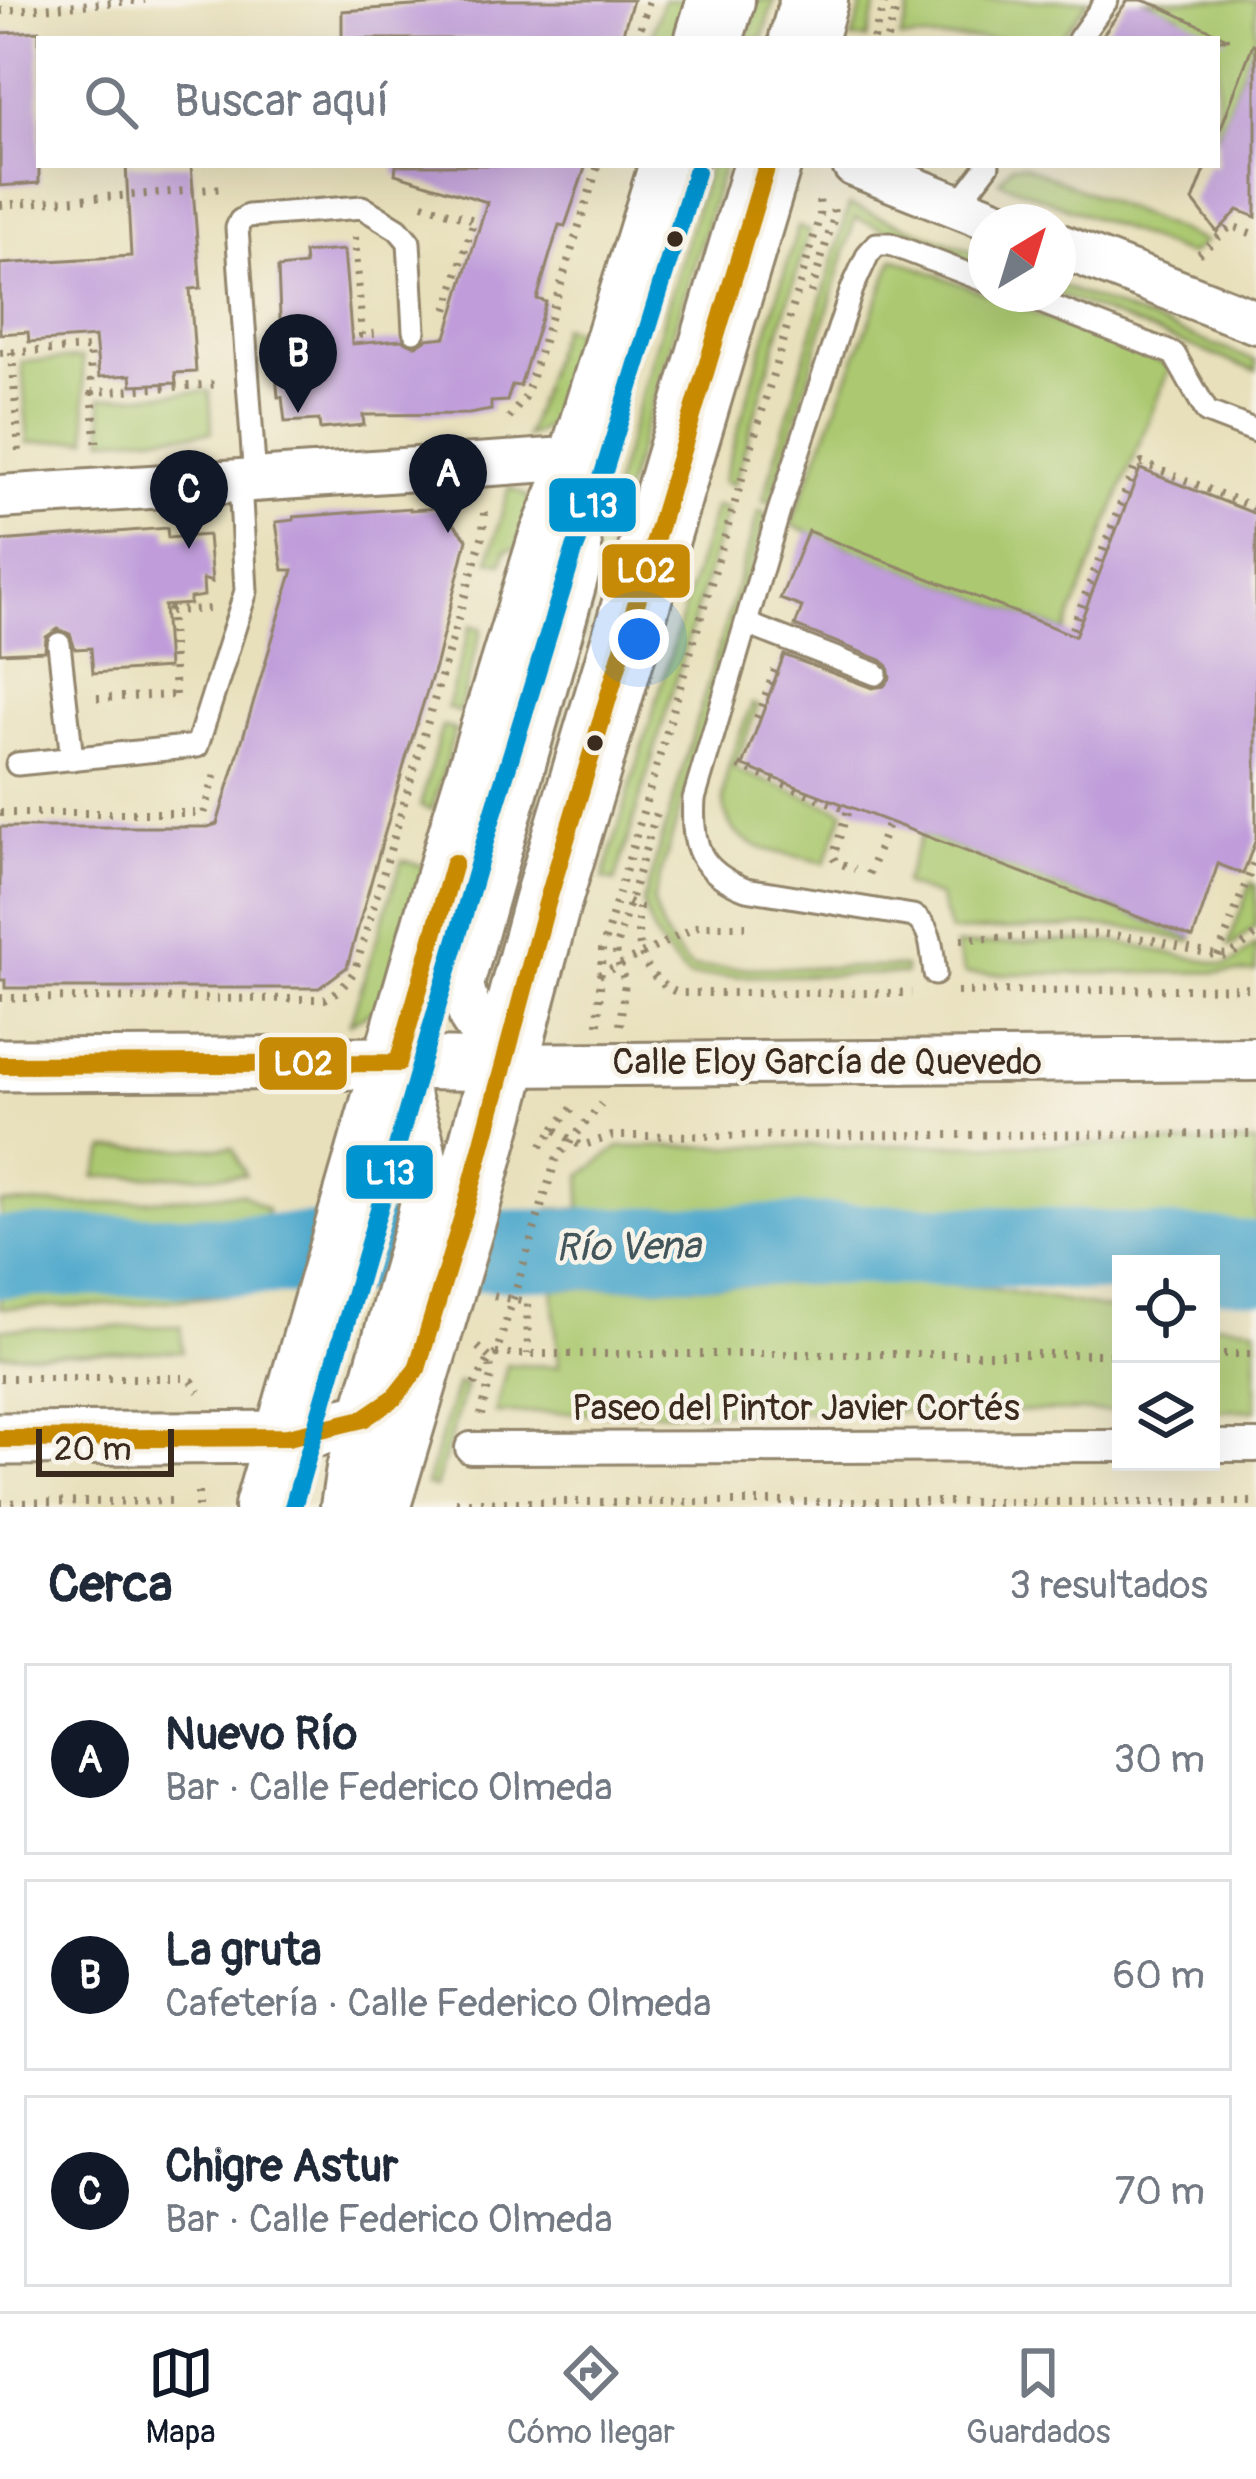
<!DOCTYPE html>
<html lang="es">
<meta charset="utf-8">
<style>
body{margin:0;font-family:Pangolin,sans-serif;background:#f2f2f3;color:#1f2937}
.controls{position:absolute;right:36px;bottom:36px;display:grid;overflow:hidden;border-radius:0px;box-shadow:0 12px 48px #0002}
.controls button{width:108px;height:108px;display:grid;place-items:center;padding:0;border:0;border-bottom:3px solid #e0e1e3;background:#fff;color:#1f2937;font:60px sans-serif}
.compass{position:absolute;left:968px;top:204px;width:108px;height:108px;border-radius:50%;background:#fff;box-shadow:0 12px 48px #0002;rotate:38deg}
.scale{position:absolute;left:36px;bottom:30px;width:138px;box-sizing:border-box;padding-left:12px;border:6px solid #3b2a1e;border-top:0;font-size:33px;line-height:42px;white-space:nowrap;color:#3b2a1e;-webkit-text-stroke:9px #f7f3e8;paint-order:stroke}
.you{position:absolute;left:639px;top:639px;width:42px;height:42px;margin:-30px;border:9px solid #fff;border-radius:50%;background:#1a73e8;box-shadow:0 0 0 18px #1a73e833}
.badge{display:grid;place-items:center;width:78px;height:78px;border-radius:50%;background:#111827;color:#fff;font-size:39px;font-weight:700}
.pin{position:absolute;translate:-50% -99px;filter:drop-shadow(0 3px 6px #0008)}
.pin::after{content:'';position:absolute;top:63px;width:42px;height:36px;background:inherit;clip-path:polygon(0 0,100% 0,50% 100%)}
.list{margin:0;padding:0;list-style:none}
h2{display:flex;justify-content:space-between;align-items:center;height:156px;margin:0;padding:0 48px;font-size:51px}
h2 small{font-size:39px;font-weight:400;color:#747a83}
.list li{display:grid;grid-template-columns:78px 1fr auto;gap:36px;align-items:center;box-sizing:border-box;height:192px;margin:0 24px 24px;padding:0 24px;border:3px solid #e0e1e3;border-radius:0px}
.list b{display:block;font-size:45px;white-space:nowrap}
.list p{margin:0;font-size:39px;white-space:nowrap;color:#747a83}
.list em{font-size:39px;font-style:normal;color:#747a83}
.icon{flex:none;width:66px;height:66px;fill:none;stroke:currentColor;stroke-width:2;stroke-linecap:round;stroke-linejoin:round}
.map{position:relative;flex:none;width:1256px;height:1507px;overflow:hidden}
.search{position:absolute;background:#fff;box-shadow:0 12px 48px #0002;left:36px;right:36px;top:36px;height:132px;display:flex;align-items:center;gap:30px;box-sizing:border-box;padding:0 42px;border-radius:0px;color:#747a83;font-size:45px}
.sheet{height:804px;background:#fff}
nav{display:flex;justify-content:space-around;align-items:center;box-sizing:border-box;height:168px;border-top:3px solid #e0e1e3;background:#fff;font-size:33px;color:#747a83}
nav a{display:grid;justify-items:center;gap:6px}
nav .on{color:#111827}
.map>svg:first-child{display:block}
</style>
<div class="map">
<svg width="1256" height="1507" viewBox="0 0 1256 1507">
<rect width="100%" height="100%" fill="#f7f3e8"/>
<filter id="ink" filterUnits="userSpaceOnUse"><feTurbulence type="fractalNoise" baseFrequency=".00833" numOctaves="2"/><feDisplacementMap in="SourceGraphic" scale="24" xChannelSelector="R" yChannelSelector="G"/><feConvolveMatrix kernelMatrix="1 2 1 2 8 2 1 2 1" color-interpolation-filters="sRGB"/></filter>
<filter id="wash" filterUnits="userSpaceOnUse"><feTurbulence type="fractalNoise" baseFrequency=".004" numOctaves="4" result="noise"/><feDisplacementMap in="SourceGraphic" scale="48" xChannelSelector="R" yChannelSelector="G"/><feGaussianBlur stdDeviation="2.7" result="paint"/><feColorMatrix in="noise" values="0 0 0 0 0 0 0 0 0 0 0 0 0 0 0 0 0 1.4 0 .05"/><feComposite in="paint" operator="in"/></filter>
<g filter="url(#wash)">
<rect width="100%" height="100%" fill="#e8e0bb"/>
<!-- green -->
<g fill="#acc971" stroke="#747a48" stroke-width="3">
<polygon points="663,0 693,0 683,35 668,39 651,37"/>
<polygon points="758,0 774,0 762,39 746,39"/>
<polygon points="864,0 878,0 867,39 852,39"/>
<polygon points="913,0 1089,0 1060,39 900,39"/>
<polygon points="1142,0 1256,0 1256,36 1217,138 1217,39 1179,39 1181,16"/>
<polygon points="709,165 724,165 614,529 525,840 512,834"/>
<polygon points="1012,165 1023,165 1205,242 1189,255 999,181"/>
<polygon points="849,205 986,257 986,268 855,218 771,503 763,500"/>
<polygon points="798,227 809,231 734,485 723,481"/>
<polygon points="894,258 1170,366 1065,632 791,525"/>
<polygon points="1058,285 1256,361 1256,371 1055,294 1058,294"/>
<path d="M561 327 575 331 569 355 579 364C568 398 562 424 526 437Z"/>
<polygon points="82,358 88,439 28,443 22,362"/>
<polygon points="210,391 212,432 104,439 101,398"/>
<polygon points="509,487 523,494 532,502 517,548 506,550 502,563 489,560"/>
<polygon points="715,506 727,509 615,882 603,879"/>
<path d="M759 511 767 514 653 901C660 930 670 948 692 968L905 967V974L689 977C664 954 651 935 643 903Z"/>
<polygon points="471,625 482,629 459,712 447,708"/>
<path d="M752 704 758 706 734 769 844 811 825 863C803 856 780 855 759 847 694 824 736 746 752 704Z"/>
<polygon points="442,726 455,730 432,810 420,806"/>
<polygon points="922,834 1193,938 1190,942 1145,930 1096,926 950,932 939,897 903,884"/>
<polygon points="402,860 425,867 382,1000 377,1008 350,1023"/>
<polygon points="1251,883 1256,885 1256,926 1232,946 1228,945"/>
<polygon points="1055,941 1118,942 1225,965 1235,961 1256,944 1256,972 965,974 955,946"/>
<polygon points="1256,1143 1256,1226 544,1230 550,1209 580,1209 582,1175 619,1147"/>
<polygon points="233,1148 245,1175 95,1177 106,1149"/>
<polygon points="242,1193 267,1210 243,1293 142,1304 0,1308 0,1203 91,1205"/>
<polygon points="894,1282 982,1287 1121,1311 1121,1411 495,1413 507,1365 559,1366 553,1289"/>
<polygon points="1211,1323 1256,1327 1256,1410 1211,1411"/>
<polygon points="181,1326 182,1351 0,1354 0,1329"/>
<polygon points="457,1383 466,1385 435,1488 426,1485"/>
</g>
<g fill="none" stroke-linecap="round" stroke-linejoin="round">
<!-- river -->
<polyline stroke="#4ea8cc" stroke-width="81" points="0,1257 254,1255 827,1244 1030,1247 1256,1262"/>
</g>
<g id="blocks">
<!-- building -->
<g fill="#c09dda">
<polygon points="499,0 633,0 621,39 342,39 342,11"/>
<polygon points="1128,0 1142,0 1159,6 1229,39 1100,39"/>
<polygon points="39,31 39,183 0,186 0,33"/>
<polygon points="1253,44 1256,45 1256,217 1238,210 1217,232 1193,201 1207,165 1217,165 1217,138"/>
<polygon points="126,165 191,165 201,288 190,289 196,372 175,373 176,383 132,385 131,375 99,377 95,337 29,342 28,332 0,334 0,264 131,256"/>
<polygon points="396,165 586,165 565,226 559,225 548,261 537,299 546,302 520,386 512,385 507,401 491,402 491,410 469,414 363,415 364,425 320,429 319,420 285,422 282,397 278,397 273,341 281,340 278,268 305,265 304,253 344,250 352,344 402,340 416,346 427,339 446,337 487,202 395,174"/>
<polygon points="1140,469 1256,514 1256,839 1243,874 1218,864 1193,938 743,766 784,655 872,688 884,686 890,678 888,666 881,660 795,626 802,607 780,599 808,531 1075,636"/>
<polygon points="410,508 410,510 440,508 467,539 436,663 406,758 347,967 319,988 5,988 5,980 0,980 0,827 208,827 217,824 293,570 283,570 276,522 294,520 294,517"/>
<polygon points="167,528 168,538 208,535 212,582 203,579 204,596 190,598 190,604 164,606 168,668 93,673 91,648 75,649 70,634 58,629 46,637 45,651 0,653 0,541"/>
</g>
</g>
</g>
<g filter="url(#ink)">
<use href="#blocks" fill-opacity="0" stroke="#92856c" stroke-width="3"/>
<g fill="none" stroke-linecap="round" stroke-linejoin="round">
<defs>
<g id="service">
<polyline points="1079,39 1107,0"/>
<polyline points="957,206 988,165"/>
<polyline points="1020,294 1174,354 1207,412 1256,431"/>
<polyline points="255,480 237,228 240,221 248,216 362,207 398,229 409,242 414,331"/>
<polyline points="747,624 876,674"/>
<polyline points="59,644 72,759"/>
<polyline points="17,764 197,746 246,591 240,481"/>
<path d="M935 974C932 953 933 927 913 916L746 889C699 871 691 846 694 799L779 511 852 289 868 254 877 244H890L986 281"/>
</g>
<g id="pedestrian">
<polyline points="1211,1446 1256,1446"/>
<polyline points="471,1448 1121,1446"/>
</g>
<g id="minor">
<polyline points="854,165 998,222"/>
<polyline points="1058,245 1256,322"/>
<polyline points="0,497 581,458"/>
<polyline points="576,506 581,560 462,985 471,1018 503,1065 1256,1059"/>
<polyline points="342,1507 348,1468 418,1220 428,1172 421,1138 398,1064"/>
</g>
<g id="tertiary">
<polyline points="0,1065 398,1063 503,1065"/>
<polyline points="0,1439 288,1437 363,1419 394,1398 417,1369"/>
</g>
<g id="primary">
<polyline points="709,39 721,0"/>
<polyline points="803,39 814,0"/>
<polyline points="268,1507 467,817 551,543 574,487 673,165"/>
<polyline points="376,1507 466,1206 547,903 767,165"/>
</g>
</defs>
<!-- service casing -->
<use href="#service" stroke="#92856c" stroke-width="27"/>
<!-- pedestrian casing -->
<use href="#pedestrian" stroke="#92856c" stroke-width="36"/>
<!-- minor casing -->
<use href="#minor" stroke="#92856c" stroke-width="48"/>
<!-- tertiary casing -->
<use href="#tertiary" stroke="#92856c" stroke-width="57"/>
<!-- primary casing -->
<use href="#primary" stroke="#92856c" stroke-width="72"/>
<!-- path -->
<g stroke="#92856c" stroke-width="8" stroke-dasharray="3 9" stroke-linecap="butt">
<polyline points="0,11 145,0"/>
<polyline points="637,39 649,0"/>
<polyline points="873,39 885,0"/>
<polyline points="887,39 899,0"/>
<polyline points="423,204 474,220 447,310"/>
<polyline points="0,205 225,188"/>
<polyline points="355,237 362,335 381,333"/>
<polyline points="1199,254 1231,226 1256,235"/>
<polyline points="811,293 834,217 833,204"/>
<polyline points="12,352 19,453"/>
<polyline points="0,353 89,348 92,392 220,384"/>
<polyline points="92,392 97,450"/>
<polyline points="509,418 526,396 598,165"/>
<polyline points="1072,629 1135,467 1142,463 1256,508"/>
<polyline points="175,695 170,611 209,609"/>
<polyline points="97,698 178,695"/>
<polyline points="757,718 775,670 779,667"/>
<polyline points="739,766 848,810 833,857 836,862 855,869"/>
<polyline points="0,813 204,813 216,771"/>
<polyline points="869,874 889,822"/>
<path d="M628 902 639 907C635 943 641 978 679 993H912"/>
<polyline points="961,939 1104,934 1153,940 1218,956 1231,955 1256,935"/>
<polyline points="1218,956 1256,857"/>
<polyline points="599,975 698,926 746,926"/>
<polyline points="957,992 1256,988"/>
<path d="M0 998 325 999C339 992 347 983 355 970L483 534 484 513 481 507"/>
<polyline points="598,1024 602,950 815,233 820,215 819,195"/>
<polyline points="620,1025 625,982 616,956 616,947 658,808"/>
<polyline points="554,1129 573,1107"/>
<polyline points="541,1146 554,1129 581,1146 612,1136 1256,1134"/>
<polyline points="494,1296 527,1302 528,1354"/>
<polyline points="478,1347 490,1358 491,1376 481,1415"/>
<polyline points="496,1354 1121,1354"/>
<polyline points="1211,1354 1256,1354"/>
<polyline points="0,1378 183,1378 192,1381 199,1392"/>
<polyline points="474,1385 490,1358 496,1354 556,1159 601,1104"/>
<polyline points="456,1502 1256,1502"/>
<polyline points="0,1503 174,1501"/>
<polyline points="198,1507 198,1485"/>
</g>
<!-- service -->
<use href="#service" stroke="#fff" stroke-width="21"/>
<!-- pedestrian -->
<use href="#pedestrian" stroke="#fff" stroke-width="30"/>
<!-- minor -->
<use href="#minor" stroke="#fff" stroke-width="42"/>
<!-- tertiary -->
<use href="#tertiary" stroke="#fff" stroke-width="51"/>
<!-- primary -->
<use href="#primary" stroke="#fff" stroke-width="66"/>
<defs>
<g id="bus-1">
<polyline points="0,1065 398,1063 454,863"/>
<polyline points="0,1439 288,1437 363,1419 394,1398 417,1369 466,1206 547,903 767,165"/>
</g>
<polyline id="bus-2" points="293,1507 490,824 574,551 597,494 696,172"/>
</defs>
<!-- bus-1 casing -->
<use href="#bus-1" stroke="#f7f3e8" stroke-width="27"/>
<!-- bus-2 casing -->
<use href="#bus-2" stroke="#f7f3e8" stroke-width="27"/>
<!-- bus-1 -->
<use href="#bus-1" stroke="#c78a06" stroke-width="18"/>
<!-- bus-2 -->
<use href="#bus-2" stroke="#0094d1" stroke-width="18"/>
</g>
</g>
<!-- markers -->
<g fill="#3b2a1e" stroke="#f7f3e8" stroke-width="4.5">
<circle cx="675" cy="239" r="10"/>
<circle cx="595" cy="743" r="10"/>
</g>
<g text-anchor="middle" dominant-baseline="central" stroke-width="9" stroke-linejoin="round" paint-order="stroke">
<!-- street labels -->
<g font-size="36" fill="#3b2a1e" stroke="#f7f3e8">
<text x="827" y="1062">Calle Eloy García de Quevedo</text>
<text x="796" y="1408">Paseo del Pintor Javier Cortés</text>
</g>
<!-- water labels -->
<g font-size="39" font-style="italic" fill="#42565b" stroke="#f7f3e8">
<text transform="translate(628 1247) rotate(-1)">Río Vena</text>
</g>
</g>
<g stroke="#f7f3e8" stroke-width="4.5">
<rect x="547" y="476" width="91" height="58" rx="12" fill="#0094d1"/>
<rect x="600" y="542" width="92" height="58" rx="12" fill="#c78a06"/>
<rect x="257" y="1035" width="92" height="57" rx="12" fill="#c78a06"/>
<rect x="344" y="1143" width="91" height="58" rx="12" fill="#0094d1"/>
</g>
<g font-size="33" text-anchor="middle" font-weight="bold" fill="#fff">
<text x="593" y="517">L13</text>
<text x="646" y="582">L02</text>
<text x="303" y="1075">L02</text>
<text x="390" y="1184">L13</text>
</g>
</svg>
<div class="controls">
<button><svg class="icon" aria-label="locate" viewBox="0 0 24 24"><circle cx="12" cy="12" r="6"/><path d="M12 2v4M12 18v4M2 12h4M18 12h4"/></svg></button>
<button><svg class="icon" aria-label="layers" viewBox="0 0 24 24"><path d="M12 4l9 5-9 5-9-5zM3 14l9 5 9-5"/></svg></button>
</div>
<svg class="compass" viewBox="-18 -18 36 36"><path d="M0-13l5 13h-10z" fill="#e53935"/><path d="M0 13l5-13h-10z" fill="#747a83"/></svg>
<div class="scale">20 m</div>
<div class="you"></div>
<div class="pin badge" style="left:448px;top:533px">A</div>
<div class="pin badge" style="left:298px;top:413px">B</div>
<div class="pin badge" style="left:189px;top:549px">C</div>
<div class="search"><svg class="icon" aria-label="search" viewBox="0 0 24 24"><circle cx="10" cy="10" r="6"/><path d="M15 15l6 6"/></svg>Buscar aquí</div>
</div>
<section class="sheet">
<h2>Cerca<small>3 resultados</small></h2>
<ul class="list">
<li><span class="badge">A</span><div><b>Nuevo Río</b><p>Bar · Calle Federico Olmeda</p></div><em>30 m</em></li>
<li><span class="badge">B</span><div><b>La gruta</b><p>Cafetería · Calle Federico Olmeda</p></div><em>60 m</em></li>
<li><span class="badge">C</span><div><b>Chigre Astur</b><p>Bar · Calle Federico Olmeda</p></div><em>70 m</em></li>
</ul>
</section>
<nav>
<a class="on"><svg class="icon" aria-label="map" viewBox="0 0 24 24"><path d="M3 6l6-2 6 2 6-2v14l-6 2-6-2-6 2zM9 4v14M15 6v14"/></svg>Mapa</a>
<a><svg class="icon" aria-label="directions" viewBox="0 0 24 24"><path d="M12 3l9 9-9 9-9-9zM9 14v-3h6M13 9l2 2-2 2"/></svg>Cómo llegar</a>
<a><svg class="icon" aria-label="saved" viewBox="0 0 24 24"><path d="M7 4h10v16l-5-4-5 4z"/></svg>Guardados</a>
</nav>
